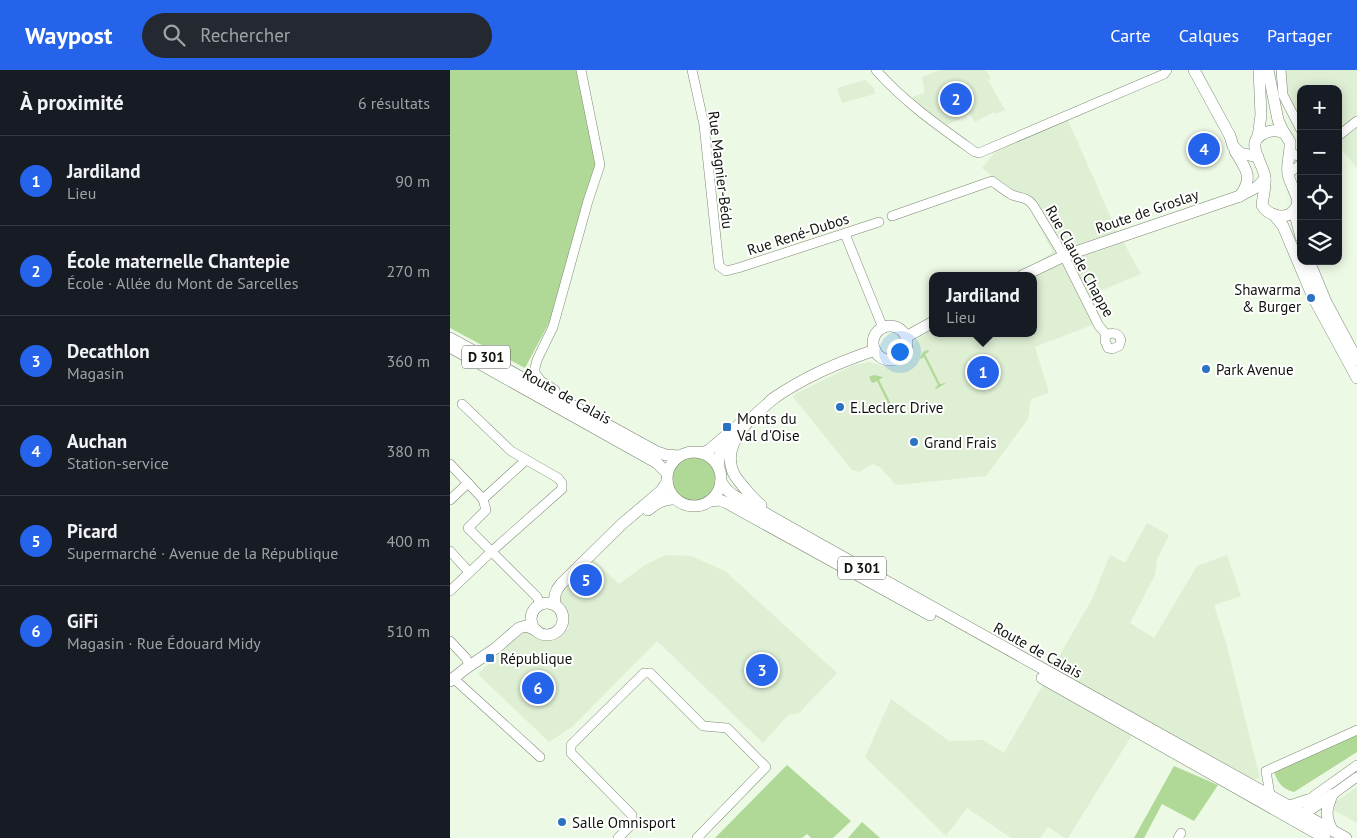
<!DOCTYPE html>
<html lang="fr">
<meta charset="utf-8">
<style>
body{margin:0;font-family:"PT Sans",sans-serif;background:#242831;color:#f1f3f6}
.controls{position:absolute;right:15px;top:15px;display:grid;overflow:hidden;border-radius:10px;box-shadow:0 2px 12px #0003}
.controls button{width:45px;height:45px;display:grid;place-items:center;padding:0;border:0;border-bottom:1px solid #363941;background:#171b24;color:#f1f3f6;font:25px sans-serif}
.you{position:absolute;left:449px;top:281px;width:18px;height:18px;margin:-12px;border:4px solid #fff;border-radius:50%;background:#1a73e8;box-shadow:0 0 0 8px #1a73e833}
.badge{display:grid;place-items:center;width:32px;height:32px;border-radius:50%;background:#2563eb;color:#fff;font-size:16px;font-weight:700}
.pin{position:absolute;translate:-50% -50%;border:2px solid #fff;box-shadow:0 1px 5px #0006}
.popup{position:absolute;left:479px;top:202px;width:108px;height:65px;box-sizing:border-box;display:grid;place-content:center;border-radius:10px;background:#171b24;filter:drop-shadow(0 1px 4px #0005);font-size:16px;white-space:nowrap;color:#9ea1a6}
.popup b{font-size:19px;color:#f1f3f6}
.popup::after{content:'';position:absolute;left:50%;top:100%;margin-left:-10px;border:10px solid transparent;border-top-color:#171b24}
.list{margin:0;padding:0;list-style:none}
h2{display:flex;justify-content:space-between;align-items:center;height:65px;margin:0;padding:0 20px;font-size:21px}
h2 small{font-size:16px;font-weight:400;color:#9ea1a6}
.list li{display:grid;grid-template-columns:32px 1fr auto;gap:15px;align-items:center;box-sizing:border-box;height:90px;padding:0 20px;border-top:1px solid #363941}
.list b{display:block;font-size:19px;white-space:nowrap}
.list p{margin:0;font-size:16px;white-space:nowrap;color:#9ea1a6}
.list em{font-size:16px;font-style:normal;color:#9ea1a6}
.icon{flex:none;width:28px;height:28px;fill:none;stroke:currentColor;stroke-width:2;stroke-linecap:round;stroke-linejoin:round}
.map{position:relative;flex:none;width:907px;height:768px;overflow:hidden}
header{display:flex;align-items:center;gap:30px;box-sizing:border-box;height:70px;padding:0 25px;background:#2563eb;color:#fff}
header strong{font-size:24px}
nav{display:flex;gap:28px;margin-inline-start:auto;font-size:18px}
.search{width:350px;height:45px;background:#242831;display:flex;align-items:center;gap:12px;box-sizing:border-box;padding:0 18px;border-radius:28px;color:#9ea1a6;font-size:19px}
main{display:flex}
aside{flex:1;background:#171b24}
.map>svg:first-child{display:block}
</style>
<header>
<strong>Waypost</strong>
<div class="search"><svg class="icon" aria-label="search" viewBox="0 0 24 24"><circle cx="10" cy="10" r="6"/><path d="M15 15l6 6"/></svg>Rechercher</div>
<nav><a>Carte</a><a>Calques</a><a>Partager</a></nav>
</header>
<main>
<aside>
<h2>À proximité<small>6 résultats</small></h2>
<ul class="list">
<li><span class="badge">1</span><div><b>Jardiland</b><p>Lieu</p></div><em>90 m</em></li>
<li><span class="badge">2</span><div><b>École maternelle Chantepie</b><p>École · Allée du Mont de Sarcelles</p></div><em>270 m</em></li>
<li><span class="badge">3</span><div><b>Decathlon</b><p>Magasin</p></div><em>360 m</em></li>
<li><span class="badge">4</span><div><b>Auchan</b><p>Station-service</p></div><em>380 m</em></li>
<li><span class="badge">5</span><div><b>Picard</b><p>Supermarché · Avenue de la République</p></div><em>400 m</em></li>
<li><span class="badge">6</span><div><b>GiFi</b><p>Magasin · Rue Édouard Midy</p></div><em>510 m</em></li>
</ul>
</aside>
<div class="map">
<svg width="907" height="768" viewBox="0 0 907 768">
<rect width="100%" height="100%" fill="#ecf9e4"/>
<!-- built -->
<g fill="#deefd4">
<polygon points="490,0 536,0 541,8 538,10 555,40 546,44 544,42 525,52 520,44 497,55 463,30 462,27 475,23 472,7"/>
<polygon points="826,0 907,0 907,98 888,75 888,19 851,19 851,65 829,24"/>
<polygon points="415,10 424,18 425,24 392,33 387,18"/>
<polygon points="617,48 666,159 691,204 643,224 642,255 585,277 599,323 581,329 578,349 536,406 446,415 430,397 423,394 409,402 402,400 343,327 347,323 402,296 419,292 437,297 456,288 466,270 483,258 483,263 583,263 583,206 566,206 603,182 577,134 532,98 552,73"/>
<polygon points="697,453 719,465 707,489 705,505 680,553 704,568 747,496 777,485 791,526 764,535 777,576 810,708 803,710 692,649 618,768 615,768 598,757 590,768 561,768 517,738 496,766 415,687 441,629 499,671 533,670 554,683 642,529 660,485 675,493"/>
<polygon points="216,485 241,486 275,501 387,603 349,643 338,645 313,673 207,571 122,657 99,672 28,604 73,560 96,571 107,569 119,558 107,523 143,489 169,514 195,495"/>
<polygon points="907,717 907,753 878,737"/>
</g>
<!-- green -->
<g fill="#b0d896">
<polygon points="0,0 126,0 146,94 125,163 100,251 75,298 0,258"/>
<polygon points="478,280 479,282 475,284 490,314 496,313 486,319 485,318 488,315 474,287 471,289 470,288 473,282"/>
<polygon points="424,305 433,307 429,310 443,338 447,336 447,338 438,343 437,342 441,339 427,311 422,313 419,307"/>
<circle cx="244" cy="409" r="22"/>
<path d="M907 663V682L844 722C831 718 829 714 824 702Z"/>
<polygon points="337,695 401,751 383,768 361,768 357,764 352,768 265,768"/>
<polygon points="724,696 768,715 744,751 712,734 694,768 684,768"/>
<polygon points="412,752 430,768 398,768"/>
</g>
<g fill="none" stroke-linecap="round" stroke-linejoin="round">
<defs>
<g id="minor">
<polyline points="242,0 254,55 269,196 276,201 288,198 429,152"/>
<path d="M426 0C454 32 490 57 525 82L529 83 714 4 717 0"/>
<polyline points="831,0 833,25 851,60"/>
<polyline points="888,66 907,51"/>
<polyline points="840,81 845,85 851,87"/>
<polyline points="838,104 851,94"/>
<path d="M442 146 542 111C549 116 555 121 562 125 571 128 577 127 583 135L614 186 649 256 656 264C663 263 668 262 671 270L669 276 662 279 658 278 655 271 656 264"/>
<polyline points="395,164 433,258"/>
<polyline points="105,320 91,311 85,303 85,298 87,290 103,257 138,131 150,95 131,0"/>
<polyline points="0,394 33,429"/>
<polyline points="33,429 36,440 18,458 87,527 90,534"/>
<polyline points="33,429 76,390"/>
<polyline points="0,430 18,413"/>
<polyline points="0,481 19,502"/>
<polyline points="0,521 42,481 112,419 112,413 108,408 61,381 12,334"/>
<polyline points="0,571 16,588 19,595"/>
<polyline points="3,608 90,687"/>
<polyline points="820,725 816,701 907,660"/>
<polyline points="882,725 907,707"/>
<polyline points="858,730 907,695"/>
<polyline points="168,768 182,754 182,745 121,683 121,675 194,603 200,603 253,656 277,658 316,697 247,768"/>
<polyline points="728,768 731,763"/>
</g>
<g id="major">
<polyline points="744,0 780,66 783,76 790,83 808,87"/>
<path d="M818 0 828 50 832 59 840 72C841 83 836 93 838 104 840 114 846 122 848 131 847 133 847 137 845 139 837 151 818 146 812 135 813 126 816 117 815 107 813 93 793 71 815 63 821 60 828 60 834 63"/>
<polyline points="808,67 811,45 809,0"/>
<path d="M785 81C796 99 804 107 790 126"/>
<polyline points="845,139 846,148 851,167"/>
<polyline points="824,145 833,156 863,227 907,308"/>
<polyline points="859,191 876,232 907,290"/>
<polyline points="572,206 614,186 790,126 807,117 815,109"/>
<circle cx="440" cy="273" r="17"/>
<polyline points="456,267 483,252"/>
<polyline points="0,268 207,382 216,385 229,386"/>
<polyline points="0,277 207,393 217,403"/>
<path d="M321 330C354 307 387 293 425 280"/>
<circle cx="244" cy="409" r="27"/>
<polyline points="252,383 259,380 292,352"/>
<polyline points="268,396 270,384 283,365"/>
<polyline points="271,412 277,420 283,425 366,472 896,768"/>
<polyline points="260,431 269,430 277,433 480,545"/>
<path d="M311 435C303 429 298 422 292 415 289 411 285 407 283 402 270 371 307 342 327 326"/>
<path d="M198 440C207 433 214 428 226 429"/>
<circle cx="97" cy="549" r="16"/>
<path d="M105 535C104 526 105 521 111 514L172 454 211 421 217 412"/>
<polyline points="592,608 875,768"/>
<polyline points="0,611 15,599 46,578 69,558 76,556 86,560"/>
<polyline points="840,736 858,730"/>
<polyline points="853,744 882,725"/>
<path d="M882 760C875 745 876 740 882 725"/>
</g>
</defs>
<!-- minor casing -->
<use href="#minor" stroke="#7c8775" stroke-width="10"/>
<!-- major casing -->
<use href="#major" stroke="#7c8775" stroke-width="12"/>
<!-- minor -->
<use href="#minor" stroke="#fff" stroke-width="9"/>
<!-- major -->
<use href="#major" stroke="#fff" stroke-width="11"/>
</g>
<!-- markers -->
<g fill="#2c72c3" stroke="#fff" stroke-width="2">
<circle cx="861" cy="228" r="5"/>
<circle cx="756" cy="299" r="5"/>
<circle cx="390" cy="337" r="5"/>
<rect x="272" y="352" width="10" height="10" rx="2.5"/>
<circle cx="464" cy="372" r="5"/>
<rect x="35" y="583" width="10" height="10" rx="2.5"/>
<circle cx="112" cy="752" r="5"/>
</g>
<g text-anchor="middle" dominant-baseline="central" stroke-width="4" stroke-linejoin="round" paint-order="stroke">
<!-- shield labels -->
<g fill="#fff" stroke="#575a55" stroke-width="1">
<rect x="12" y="275.5" width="48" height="23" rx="4"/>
<rect x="388" y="486.5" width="48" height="23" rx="4"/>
</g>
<g font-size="14" font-weight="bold" fill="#0f130c">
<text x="36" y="287">D 301</text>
<text x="412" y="498">D 301</text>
</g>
<!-- street labels -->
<g font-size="15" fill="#0f130c" stroke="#fff">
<text transform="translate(271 100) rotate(83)">Rue Magnier-Bédu</text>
<text transform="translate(697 141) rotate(-19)">Route de Groslay</text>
<text transform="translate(348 164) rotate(-18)">Rue René-Dubos</text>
<text transform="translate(630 191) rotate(61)">Rue Claude Chappe</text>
<text transform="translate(117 326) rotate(29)">Route de Calais</text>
<text transform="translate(588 580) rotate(29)">Route de Calais</text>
</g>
<!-- poi labels -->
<g font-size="15" fill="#0f130c" stroke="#fff" text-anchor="start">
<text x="851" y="219" text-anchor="end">Shawarma<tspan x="851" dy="17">&amp; Burger</tspan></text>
<text x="766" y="299">Park Avenue</text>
<text x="400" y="337">E.Leclerc Drive</text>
<text x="287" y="348">Monts du<tspan x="287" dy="17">Val d'Oise</tspan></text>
<text x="474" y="372">Grand Frais</text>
<text x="50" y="588">République</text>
<text x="122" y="752">Salle Omnisport</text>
</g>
</g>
</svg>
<div class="controls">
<button>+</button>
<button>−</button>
<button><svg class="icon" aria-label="locate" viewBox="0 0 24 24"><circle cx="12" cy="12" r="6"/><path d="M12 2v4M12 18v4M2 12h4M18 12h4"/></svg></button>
<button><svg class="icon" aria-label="layers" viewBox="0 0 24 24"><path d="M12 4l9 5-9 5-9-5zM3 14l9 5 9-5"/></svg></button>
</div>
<div class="you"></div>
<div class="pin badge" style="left:533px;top:302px">1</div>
<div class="popup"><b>Jardiland</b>Lieu</div>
<div class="pin badge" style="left:506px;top:29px">2</div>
<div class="pin badge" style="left:312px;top:600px">3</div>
<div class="pin badge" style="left:754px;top:79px">4</div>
<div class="pin badge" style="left:136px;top:510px">5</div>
<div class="pin badge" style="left:88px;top:618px">6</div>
</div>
</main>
